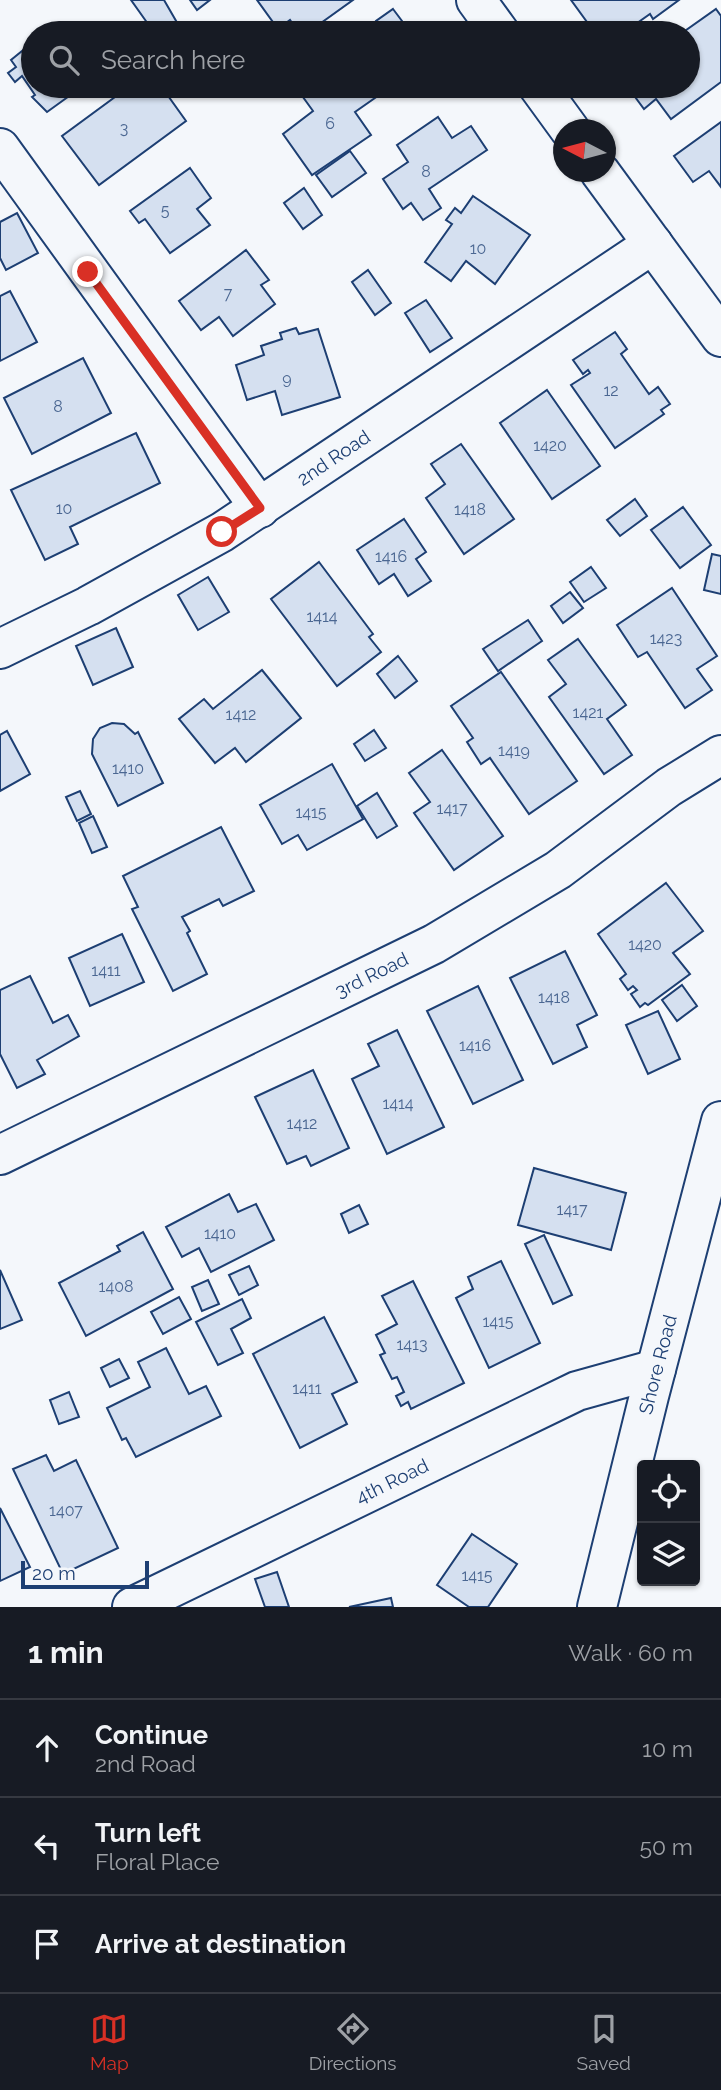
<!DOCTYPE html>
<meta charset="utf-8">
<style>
body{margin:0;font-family:Raleway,sans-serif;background:#242831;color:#f1f3f6}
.controls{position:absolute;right:21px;bottom:21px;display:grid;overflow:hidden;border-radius:7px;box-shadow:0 2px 5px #0004}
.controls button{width:63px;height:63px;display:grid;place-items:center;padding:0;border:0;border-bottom:2px solid #363941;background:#171b24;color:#f1f3f6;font:35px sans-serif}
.compass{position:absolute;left:553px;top:119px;width:63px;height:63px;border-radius:50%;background:#171b24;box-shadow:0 2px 5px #0004;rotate:276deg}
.scale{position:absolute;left:21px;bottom:18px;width:128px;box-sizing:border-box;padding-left:7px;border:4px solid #1d3f73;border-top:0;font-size:19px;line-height:24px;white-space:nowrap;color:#1d3f73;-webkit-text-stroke:5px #f4f7fb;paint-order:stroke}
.stop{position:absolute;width:21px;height:21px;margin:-16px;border:5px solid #d93025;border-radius:50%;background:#fff}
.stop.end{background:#d93025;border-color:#fff;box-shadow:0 2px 7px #0008}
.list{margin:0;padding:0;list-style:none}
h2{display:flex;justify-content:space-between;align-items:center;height:91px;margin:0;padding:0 28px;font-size:30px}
h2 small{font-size:23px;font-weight:400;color:#9ea1a6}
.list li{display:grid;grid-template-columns:46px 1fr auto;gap:21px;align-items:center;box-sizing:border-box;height:98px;padding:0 28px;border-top:2px solid #363941}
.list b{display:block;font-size:26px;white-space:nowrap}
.list p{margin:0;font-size:23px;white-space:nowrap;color:#9ea1a6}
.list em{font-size:23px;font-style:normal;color:#9ea1a6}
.icon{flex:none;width:38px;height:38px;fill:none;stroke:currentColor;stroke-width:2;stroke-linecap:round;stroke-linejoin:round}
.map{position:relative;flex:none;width:721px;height:1607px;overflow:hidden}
.search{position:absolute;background:#171b24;box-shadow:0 2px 5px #0004;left:21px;right:21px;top:21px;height:77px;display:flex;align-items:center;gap:18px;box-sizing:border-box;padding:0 24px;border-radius:38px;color:#9ea1a6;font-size:26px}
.sheet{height:385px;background:#171b24}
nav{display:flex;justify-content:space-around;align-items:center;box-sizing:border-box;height:98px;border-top:2px solid #363941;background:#171b24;font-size:19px;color:#9ea1a6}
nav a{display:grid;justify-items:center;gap:4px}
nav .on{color:#d93025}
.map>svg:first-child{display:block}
</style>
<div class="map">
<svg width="721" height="1607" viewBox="0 0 721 1607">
<rect width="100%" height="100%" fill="#f4f7fb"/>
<!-- building -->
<g fill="#d5e0f0" stroke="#1d3f73" stroke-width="2">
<polygon points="131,0 164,0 179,26 169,33 159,33 156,29 153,31"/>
<polygon points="190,0 210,0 197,10"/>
<polygon points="257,0 353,0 307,33 299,33 290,20 278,29"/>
<polygon points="571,0 679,0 653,19 650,14 623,33 595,33"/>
<polygon points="393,9 411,33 364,33 377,24 376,21"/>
<polygon points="716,9 721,16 721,82 671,119 656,99 644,109 627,86 688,86 688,33 682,33"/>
<polygon points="64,23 68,29 73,25 79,33 44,33 53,26 54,29"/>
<polygon points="33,42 33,86 83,86 47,112 32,97 35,95 22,76 15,82 8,73 16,67 11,60"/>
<polygon points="130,86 161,86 186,121 99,185 62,136"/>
<polygon points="295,86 392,86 355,112 371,135 312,175 283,134 313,111"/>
<polygon points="438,117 452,138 471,126 487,150 429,189 441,208 423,220 411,203 403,209 383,179 408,162 397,145"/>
<polygon points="721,122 721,187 709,171 693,182 674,156"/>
<polygon points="350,151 366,173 332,197 316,175"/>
<polygon points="190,168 211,198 197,209 210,225 170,253 145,219 139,223 130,211"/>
<polygon points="304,188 322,215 303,229 284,203"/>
<polygon points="473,196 530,235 495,284 466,261 451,281 425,262 452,224 446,220 455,208 461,213"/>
<polygon points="17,213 38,253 6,270 0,258 0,222"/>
<polygon points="246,250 269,280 261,285 275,304 233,336 219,317 201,330 179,301"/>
<polygon points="368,270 391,303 375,315 352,282"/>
<polygon points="10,291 37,342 0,361 0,296"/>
<polygon points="426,300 452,338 430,352 405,313"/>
<polygon points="296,328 299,334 318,329 340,397 282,415 275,391 247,400 236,365 264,355 261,346 282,339 280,333"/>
<polygon points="615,332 627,349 621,354 649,394 658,387 670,404 661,410 664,414 615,448 571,385 590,373 588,370 583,374 573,360"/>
<polygon points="83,358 111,413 32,454 4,398"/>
<polygon points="547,390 600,466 552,499 500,423"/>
<polygon points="136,433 160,483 70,527 78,544 45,560 11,490"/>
<polygon points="461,444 514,519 464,554 426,498 445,484 431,464"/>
<polygon points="635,499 647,516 620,536 607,520"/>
<polygon points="683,507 711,545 680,568 651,530"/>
<polygon points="404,519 426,552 416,559 431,581 408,596 394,574 379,584 357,550"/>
<polygon points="712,554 721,556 721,594 704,590"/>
<polygon points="319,562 373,634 369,637 381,652 337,686 271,599"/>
<polygon points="591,567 606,588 584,602 570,582"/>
<polygon points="208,577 229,612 198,630 178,595"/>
<polygon points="672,588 717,656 697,669 712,690 685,708 647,652 638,657 617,625"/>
<polygon points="570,592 583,608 563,623 551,606"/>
<polygon points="528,620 542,641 498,671 483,649"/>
<polygon points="116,628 133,667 93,685 76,646"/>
<polygon points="578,639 626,705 607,719 632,755 604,774 549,697 566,684 548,660"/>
<polygon points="398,656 417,681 395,698 377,674"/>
<polygon points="262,670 301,718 246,762 235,748 215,763 179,719 204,699 213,709"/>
<polygon points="501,672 577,781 529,814 490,758 481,764 467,742 473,738 451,706"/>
<polygon points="112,723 124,724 135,734 138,732 163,783 118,806 92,754 93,739 100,728"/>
<polygon points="374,730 386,748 365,761 354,744"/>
<polygon points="7,731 30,774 0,791 0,735"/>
<polygon points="442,750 503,836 454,870 414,813 430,802 409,773"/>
<polygon points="332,764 363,819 307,850 298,835 282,844 260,805"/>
<polygon points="80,791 91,814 77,821 66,797"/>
<polygon points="377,793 397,826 377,838 357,806"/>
<polygon points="93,816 107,847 92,853 79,823"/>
<polygon points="221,827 254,891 223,906 219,899 182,917 190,931 187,933 207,974 173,991 132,909 138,907 123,876"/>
<polygon points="666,883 703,931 673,953 690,974 648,1005 645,1003 640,1007 631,994 637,990 633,986 628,990 620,979 626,974 598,934"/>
<polygon points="122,934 144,982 90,1006 69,958"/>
<polygon points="565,951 597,1015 577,1025 587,1047 553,1064 510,978"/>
<polygon points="30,976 53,1023 68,1015 79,1036 37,1060 45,1074 17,1088 0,1054 0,990"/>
<polygon points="682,985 697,1006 677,1021 662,1000"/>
<polygon points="478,986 523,1080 473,1104 427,1011"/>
<polygon points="658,1011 680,1059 648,1074 626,1025"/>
<polygon points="397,1030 444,1127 387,1154 352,1079 379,1066 368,1044"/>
<polygon points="313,1070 349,1148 311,1166 306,1156 287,1164 255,1097"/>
<polygon points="534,1168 626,1193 611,1250 518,1225"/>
<polygon points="229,1194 238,1212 256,1204 274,1240 211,1272 199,1248 182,1257 166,1227"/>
<polygon points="359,1205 368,1224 349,1233 341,1214"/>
<polygon points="143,1232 173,1289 86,1336 59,1283 120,1251 117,1246"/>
<polygon points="544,1235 572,1295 553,1304 525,1244"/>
<polygon points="501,1261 540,1343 489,1368 456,1298 473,1289 468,1277"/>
<polygon points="249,1266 258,1285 239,1295 229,1275"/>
<polygon points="0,1270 22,1320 0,1329"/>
<polygon points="208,1280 219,1304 202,1311 192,1287"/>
<polygon points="413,1281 464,1383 411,1409 408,1402 401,1406 396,1396 404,1392 397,1377 392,1379 380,1355 385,1353 376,1335 397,1324 382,1296"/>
<polygon points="179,1297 191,1319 163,1334 151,1312"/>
<polygon points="242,1299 251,1318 231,1329 243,1353 218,1365 196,1322"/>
<polygon points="324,1317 357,1382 332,1394 347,1424 300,1448 253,1354"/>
<polygon points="166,1348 189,1394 206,1386 221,1416 136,1457 126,1438 122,1440 107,1408 150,1387 138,1362"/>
<polygon points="119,1359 129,1378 110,1387 101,1368"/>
<polygon points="69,1392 79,1417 59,1424 50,1400"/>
<polygon points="46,1455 54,1471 76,1460 118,1548 63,1574 13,1469"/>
<polygon points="0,1508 30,1567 0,1581"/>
<polygon points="472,1534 517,1564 488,1607 469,1607 437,1585"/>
<polygon points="277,1572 289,1607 265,1607 255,1579"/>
<polygon points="391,1598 393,1607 349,1607"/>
</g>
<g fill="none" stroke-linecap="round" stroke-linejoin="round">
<defs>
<g id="minor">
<polyline points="476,0 500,33"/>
<polyline points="538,86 570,130"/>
<polyline points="0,148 260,508"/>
<polyline points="600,172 721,337"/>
<path id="s1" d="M0 649 88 606 222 532 653 244"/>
<path id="s2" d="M0 1155 434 944 558 870 669 787 721 755"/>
<path id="s3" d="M132 1607 577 1391 656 1369"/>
<path id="s4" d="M597 1607 649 1396 721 1121"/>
</g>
</defs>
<!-- minor casing -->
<use href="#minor" stroke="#1d3f73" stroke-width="42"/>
<!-- minor -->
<use href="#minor" stroke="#f4f7fb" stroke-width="38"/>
</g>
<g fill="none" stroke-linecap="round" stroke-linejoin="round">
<!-- route -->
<polyline stroke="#d93025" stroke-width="9" points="88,272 260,508 222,532"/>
</g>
<g text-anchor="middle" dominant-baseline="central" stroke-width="5" stroke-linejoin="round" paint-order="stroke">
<!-- number labels -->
<g font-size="16" fill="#4b6792">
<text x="330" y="123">6</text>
<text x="124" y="128">3</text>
<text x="426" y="171">8</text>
<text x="165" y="210">5</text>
<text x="478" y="248">10</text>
<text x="228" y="293">7</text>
<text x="287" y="378">9</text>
<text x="611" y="390">12</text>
<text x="58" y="406">8</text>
<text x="550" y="445">1420</text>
<text x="64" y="508">10</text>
<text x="470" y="509">1418</text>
<text x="391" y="556">1416</text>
<text x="322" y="616">1414</text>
<text x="666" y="638">1423</text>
<text x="588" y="712">1421</text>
<text x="241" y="714">1412</text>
<text x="514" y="750">1419</text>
<text x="128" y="768">1410</text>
<text x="452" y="808">1417</text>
<text x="311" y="812">1415</text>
<text x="645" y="944">1420</text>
<text x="106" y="970">1411</text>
<text x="554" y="997">1418</text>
<text x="475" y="1045">1416</text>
<text x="398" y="1103">1414</text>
<text x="302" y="1123">1412</text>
<text x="572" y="1209">1417</text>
<text x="220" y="1233">1410</text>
<text x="116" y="1286">1408</text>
<text x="498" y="1321">1415</text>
<text x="412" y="1344">1413</text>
<text x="307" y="1388">1411</text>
<text x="66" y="1510">1407</text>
<text x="477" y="1575">1415</text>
</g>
<!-- street labels -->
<g font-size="19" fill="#1d3f73" stroke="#f4f7fb">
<text stroke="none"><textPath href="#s1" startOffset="385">2nd Road</textPath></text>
<text stroke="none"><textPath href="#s2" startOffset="413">3rd Road</textPath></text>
<text stroke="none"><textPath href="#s4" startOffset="250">Shore Road</textPath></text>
<text stroke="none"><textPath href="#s3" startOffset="289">4th Road</textPath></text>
</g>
</g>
</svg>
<div class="controls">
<button><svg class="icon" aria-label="locate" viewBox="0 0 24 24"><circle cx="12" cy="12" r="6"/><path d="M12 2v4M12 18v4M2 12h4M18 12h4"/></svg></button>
<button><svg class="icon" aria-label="layers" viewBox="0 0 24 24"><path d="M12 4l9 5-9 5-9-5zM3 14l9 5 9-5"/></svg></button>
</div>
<svg class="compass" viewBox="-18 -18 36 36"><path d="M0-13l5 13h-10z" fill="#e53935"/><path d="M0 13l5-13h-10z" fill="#9ea1a6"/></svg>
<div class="scale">20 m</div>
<div class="stop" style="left:222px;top:532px"></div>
<div class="stop end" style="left:88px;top:272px"></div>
<div class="search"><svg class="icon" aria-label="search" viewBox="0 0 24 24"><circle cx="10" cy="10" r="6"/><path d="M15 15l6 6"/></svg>Search here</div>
</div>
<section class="sheet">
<h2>1 min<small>Walk · 60 m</small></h2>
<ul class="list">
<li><svg class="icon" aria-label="ahead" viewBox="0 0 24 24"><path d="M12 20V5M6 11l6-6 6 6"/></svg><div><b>Continue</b><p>2nd Road</p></div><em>10 m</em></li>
<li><svg class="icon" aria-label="left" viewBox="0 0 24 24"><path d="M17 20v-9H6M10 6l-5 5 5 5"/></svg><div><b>Turn left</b><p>Floral Place</p></div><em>50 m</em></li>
<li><svg class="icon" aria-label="arrive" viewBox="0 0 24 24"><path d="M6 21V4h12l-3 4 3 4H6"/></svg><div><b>Arrive at destination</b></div></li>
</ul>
</section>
<nav>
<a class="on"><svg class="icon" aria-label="map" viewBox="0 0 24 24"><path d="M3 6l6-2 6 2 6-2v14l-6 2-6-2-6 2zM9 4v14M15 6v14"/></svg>Map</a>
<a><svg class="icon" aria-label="directions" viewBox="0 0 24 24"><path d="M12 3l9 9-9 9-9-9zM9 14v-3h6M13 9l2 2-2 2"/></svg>Directions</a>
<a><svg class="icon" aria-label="saved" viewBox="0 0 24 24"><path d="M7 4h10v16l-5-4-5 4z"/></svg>Saved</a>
</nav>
